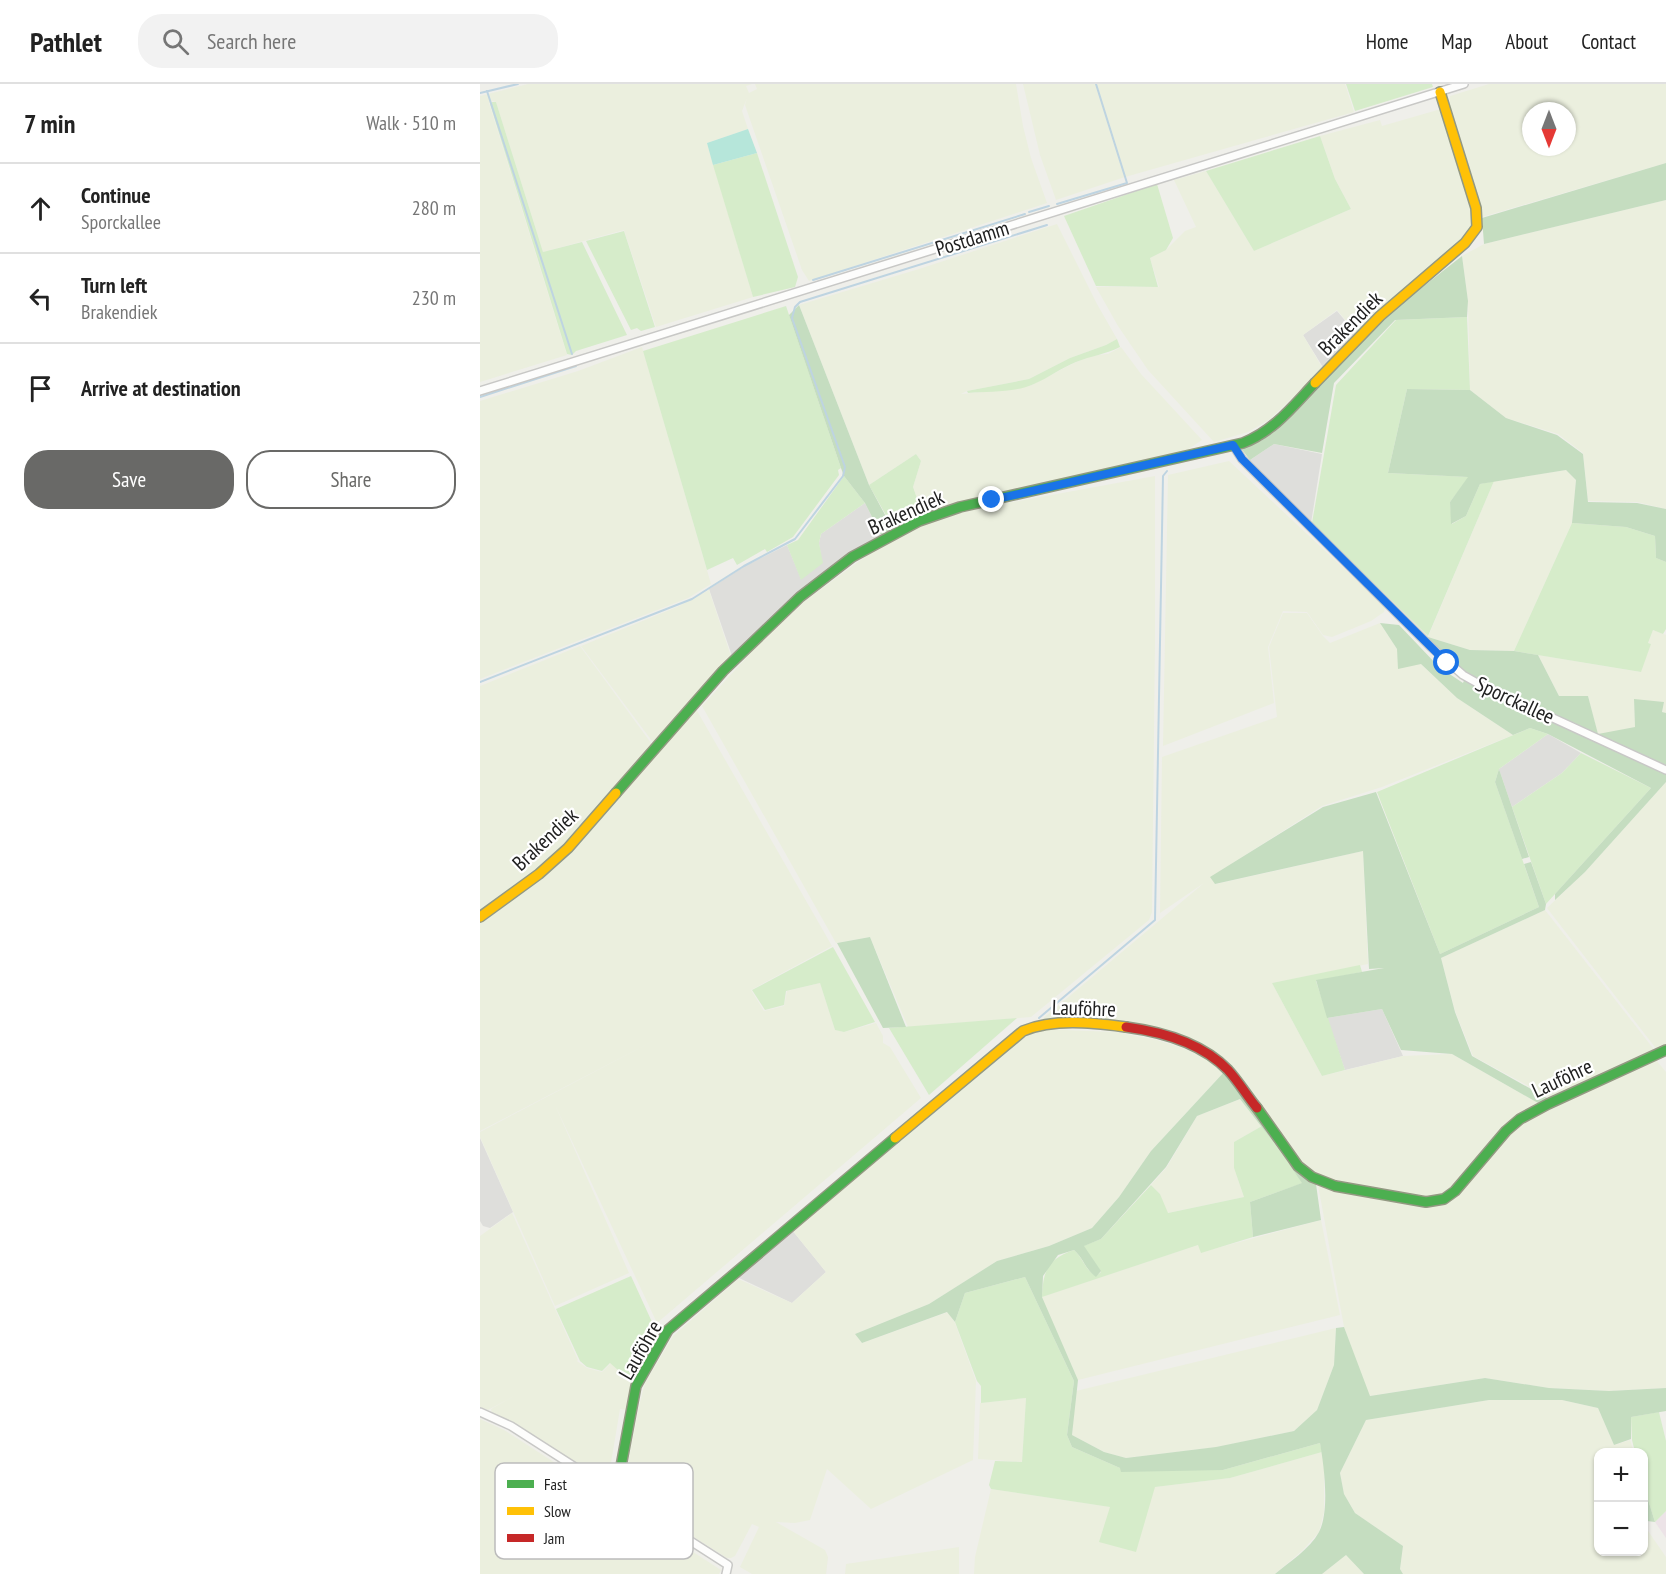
<!DOCTYPE html>
<meta charset="utf-8">
<style>
body{margin:0;font-family:"PT Sans Narrow",sans-serif;background:#f2f2f2;color:#222}
.controls{position:absolute;right:18px;bottom:18px;display:grid;overflow:hidden;border-radius:12px;box-shadow:0 2px 4px #0004}
.controls button{width:54px;height:54px;display:grid;place-items:center;padding:0;border:0;border-bottom:2px solid #e0e0e0;background:#fff;color:#222;font:30px sans-serif}
.compass{position:absolute;left:1042px;top:18px;width:54px;height:54px;border-radius:50%;background:#fff;box-shadow:0 2px 4px #0004;rotate:180deg}
.stop{position:absolute;width:18px;height:18px;margin:-14px;border:4px solid #1a73e8;border-radius:50%;background:#fff}
.stop.end{background:#1a73e8;border-color:#fff;box-shadow:0 2px 6px #0008}
.list{margin:0;padding:0;list-style:none}
h2{display:flex;justify-content:space-between;align-items:center;height:78px;margin:0;padding:0 24px;font-size:26px}
h2 small{font-size:20px;font-weight:400;color:#767676}
.list li{display:grid;grid-template-columns:39px 1fr auto;gap:18px;align-items:center;box-sizing:border-box;height:90px;padding:0 24px;border-top:2px solid #e0e0e0}
.list b{display:block;font-size:22px;white-space:nowrap}
.list p{margin:0;font-size:20px;white-space:nowrap;color:#767676}
.list em{font-size:20px;font-style:normal;color:#767676}
.actions{display:flex;gap:12px;padding:18px 24px}
.actions a{flex:1;padding:14px 0;border:2px solid #696967;border-radius:24px;text-align:center;font-size:21px;color:#696967}
.actions .main{background:#696967;color:#fff}
.icon{flex:none;width:33px;height:33px;fill:none;stroke:currentColor;stroke-width:2;stroke-linecap:round;stroke-linejoin:round}
.map{position:relative;flex:none;width:1186px;height:1490px;overflow:hidden}
header{display:flex;align-items:center;gap:36px;box-sizing:border-box;height:84px;padding:0 30px;background:#fff;border-bottom:2px solid #e0e0e0}
header strong{font-size:28px}
nav{display:flex;gap:33px;margin-inline-start:auto;font-size:21px}
.search{width:420px;height:54px;background:#f2f2f2;display:flex;align-items:center;gap:15px;box-sizing:border-box;padding:0 21px;border-radius:24px;color:#767676;font-size:22px}
main{display:flex}
aside{flex:1;background:#fff}
.map>svg:first-child{display:block}
</style>
<header>
<strong>Pathlet</strong>
<div class="search"><svg class="icon" aria-label="search" viewBox="0 0 24 24"><circle cx="10" cy="10" r="6"/><path d="M15 15l6 6"/></svg>Search here</div>
<nav><a>Home</a><a>Map</a><a>About</a><a>Contact</a></nav>
</header>
<main>
<aside>
<h2>7 min<small>Walk · 510 m</small></h2>
<ul class="list">
<li><svg class="icon" aria-label="ahead" viewBox="0 0 24 24"><path d="M12 20V5M6 11l6-6 6 6"/></svg><div><b>Continue</b><p>Sporckallee</p></div><em>280 m</em></li>
<li><svg class="icon" aria-label="left" viewBox="0 0 24 24"><path d="M17 20v-9H6M10 6l-5 5 5 5"/></svg><div><b>Turn left</b><p>Brakendiek</p></div><em>230 m</em></li>
<li><svg class="icon" aria-label="arrive" viewBox="0 0 24 24"><path d="M6 21V4h12l-3 4 3 4H6"/></svg><div><b>Arrive at destination</b></div></li>
</ul>
<div class="actions"><a class="main">Save</a><a>Share</a></div>
</aside>
<div class="map">
<svg width="1186" height="1490" viewBox="0 0 1186 1490">
<rect width="100%" height="100%" fill="#efefea"/>
<!-- residential -->
<g fill="#dededb">
<polygon points="857,227 878,252 844,285 823,251"/>
<polygon points="794,360 842,370 831,439 770,376"/>
<polygon points="385,419 402,453 317,511 252,572 229,505 265,482 307,461 321,495 342,479 339,459 341,450"/>
<polygon points="1068,650 1101,669 1082,689 1032,723 1019,685"/>
<polygon points="902,925 923,972 865,986 847,934"/>
<polygon points="0,1054 33,1128 10,1144 3,1142 0,1137"/>
<polygon points="312,1146 346,1188 312,1219 257,1193"/>
</g>
<!-- industrial -->
<polygon fill="#ece3e7" points="1186,1427 1186,1454 1175,1438"/>
<!-- farmland -->
<g fill="#ebefde" fill-rule="evenodd">
<polygon points="48,0 272,0 266,2 269,9 277,5 275,0 536,0 543,42 551,74 567,119 329,197 322,186 265,21 267,14 262,27 268,45 227,59 273,213 176,243 144,146 63,168 16,18 12,17 9,19 87,271 0,298 0,12"/>
<polygon points="543,0 865,0 874,28 645,93 576,116 560,71"/>
<path d="M1009 0H1186V79L1002 133 970 20V12ZM1051 27H1087V63H1051Z"/>
<polygon points="961,25 992,126 995,137 990,149 878,251 857,226 823,251 843,285 789,336 768,348 734,358 668,286 638,242 616,203 679,203 670,174 686,166 705,147 716,143 694,96 726,87 774,167 871,125 855,95 840,52 900,36 902,42"/>
<polygon points="1186,116 1186,425 1157,418 1108,417 1103,369 1078,350 1026,334 990,306 988,217 982,172 1004,160"/>
<polygon points="577,140 617,220 637,255 626,261 590,274 549,295 487,307 481,310 535,305 552,301 592,280 611,272 628,270 641,263 661,290 722,356 707,366 669,378 555,404 513,411 480,419 445,431 442,429 433,403 441,377 436,370 389,401 319,221 439,185"/>
<polygon points="162,263 231,500 208,514 0,595 0,317 98,287"/>
<polygon points="749,377 905,523 904,528 891,537 852,553 843,551 827,528 803,527 788,563 794,619 683,662 688,391"/>
<polygon points="1086,386 1096,396 1092,439 1034,567 990,566 948,553 1014,397"/>
<polygon points="675,392 675,559 672,828 669,836 551,933 428,943 390,853 356,859 222,622 277,562 325,517 375,480 406,459 448,438 500,424"/>
<polygon points="229,506 251,572 175,661 101,562 197,523"/>
<polygon points="803,529 827,529 843,552 850,559 900,539 917,565 941,580 977,614 1033,651 902,703 842,722 731,793 736,800 883,767 888,880 792,899 842,992 923,972 972,970 1058,1019 1026,1042 966,1112 948,1115 855,1098 835,1092 819,1078 751,983 690,950 560,937 724,799 680,829 682,673 797,633 789,563"/>
<polygon points="1173,546 1186,551 1186,629 1182,629 1184,618 1154,616 1155,643 1118,651 1108,612 1079,612 1058,571 1160,588 1171,560 1168,559"/>
<polygon points="100,562 174,663 86,762 56,788 0,830 0,602"/>
<polygon points="216,625 352,862 271,906 284,927 304,922 307,907 340,899 355,946 364,948 396,939 403,952 403,959 410,963 441,1014 177,1239 75,1021 149,1189 75,1222 0,1053 0,1048 175,956 0,1047 0,838 61,794 90,767"/>
<polygon points="1186,698 1186,963 1178,967 1067,824 1105,788"/>
<polygon points="1065,826 1176,968 1072,1015 993,972 975,927 961,874"/>
<polygon points="558,945 636,948 677,956 700,963 723,973 745,987 671,1067 639,1113 612,1144 569,1162 517,1177 449,1220 375,1250 382,1259 468,1228 475,1239 496,1297 493,1376 391,1425 347,1385 330,1436 315,1439 296,1438 345,1466 348,1473 346,1490 272,1490 260,1483 279,1443 272,1440 255,1472 251,1474 247,1474 147,1411 144,1407 144,1400 159,1322 165,1299 193,1252 258,1195 312,1219 346,1188 312,1146 546,950"/>
<polygon points="1176,976 1186,988 1186,1304 1129,1307 1069,1304 1005,1294 889,1312 864,1243 838,1101 944,1122 957,1121 974,1115 1022,1055 1041,1039"/>
<polygon points="760,1015 782,1042 754,1058 754,1084 764,1113 687,1129 680,1110 671,1101 687,1083 717,1032"/>
<polygon points="32,1129 98,1276 97,1277 107,1284 122,1288 131,1279 155,1301 148,1326 140,1325 128,1397 125,1397 33,1340 12,1330 11,1325 34,1312 8,1326 0,1323 0,1152"/>
<polygon points="841,1136 860,1231 598,1296 561,1213 718,1161 722,1168"/>
<polygon points="856,1244 854,1281 837,1326 814,1347 737,1363 646,1374 624,1368 592,1351 596,1307"/>
<polygon points="546,1314 542,1378 498,1375 500,1319"/>
<polygon points="1009,1316 1082,1316 1118,1324 1134,1361 1150,1356 1154,1368 1118,1368 1118,1468 1164,1468 1164,1441 1186,1473 1186,1490 923,1490 920,1485 923,1462 875,1429 864,1410 860,1389 886,1336"/>
<polygon points="0,1335 24,1346 241,1486 239,1490 0,1490"/>
<polygon points="842,1368 844,1381 844,1428 839,1448 823,1466 795,1490 494,1490 495,1473 511,1405 631,1423 675,1403 750,1394"/>
<polygon points="479,1463 479,1490 365,1490 366,1480"/>
<polygon points="866,1471 884,1490 842,1490"/>
</g>
<!-- grass -->
<g fill="#d6ecca">
<polygon points="866,0 952,0 953,3 875,27"/>
<polygon points="12,18 16,18 63,168 102,158 147,251 96,267 92,271 87,270 10,20"/>
<polygon points="840,52 855,95 871,125 774,167 726,87"/>
<polygon points="277,69 318,193 315,203 273,213 233,81"/>
<polygon points="677,100 693,154 686,166 670,174 678,203 616,202 584,132"/>
<polygon points="144,147 175,243 161,247 157,244 151,246 106,157"/>
<polygon points="306,222 361,384 358,386 359,391 313,453 287,468 285,465 257,481 253,474 227,486 163,267"/>
<polygon points="987,233 990,306 927,305 908,389 989,393 970,418 972,440 986,432 1000,400 1014,397 948,552 832,439 856,301 916,236"/>
<path d="M637 255 640 263C626 270 611 272 596 278 581 284 568 294 554 300 534 309 509 307 488 309L487 307 549 295 590 274 626 261Z"/>
<polygon points="436,370 441,377 433,403 442,429 412,442 389,401"/>
<polygon points="364,392 385,419 341,450 339,459 343,479 321,496 307,461 318,456"/>
<polygon points="1092,439 1146,443 1175,452 1176,474 1186,478 1186,545 1183,550 1173,546 1168,559 1171,560 1161,588 1034,567"/>
<polygon points="1050,644 1068,650 1019,685 1015,698 1059,823 960,870 897,708"/>
<polygon points="1101,669 1171,704 1066,820 1032,723 1082,689"/>
<polygon points="353,863 395,938 364,948 355,946 340,899 306,907 304,921 285,926 272,906"/>
<polygon points="880,881 882,888 836,897 865,986 842,992 792,899"/>
<polygon points="537,934 449,1011 409,944"/>
<path d="M782 1042 823 1099 770 1118 773 1153 721 1169 718 1161 562 1213C563 1186 568 1175 594 1166 604 1175 604 1185 616 1192L621 1188 603 1162 621 1155 671 1101 680 1110 688 1129 764 1113 754 1084V1058Z"/>
<polygon points="151,1192 177,1249 153,1299 130,1279 122,1287 107,1283 100,1277 76,1225"/>
<polygon points="545,1193 594,1297 587,1351 592,1363 640,1384 743,1386 840,1359 842,1368 750,1394 675,1403 656,1468 619,1458 630,1423 511,1405 509,1401 515,1377 542,1378 546,1314 501,1319 501,1302 497,1297 475,1238 485,1209"/>
<polygon points="1179,1328 1186,1357 1186,1427 1175,1438 1164,1403 1164,1368 1155,1368 1152,1356 1151,1333"/>
</g>
<!-- forest -->
<g fill="#c5ddc0">
<polygon points="1186,79 1186,116 1004,160 1002,134"/>
<polygon points="982,172 988,217 987,233 915,236 854,299 842,369 794,360 770,376 760,363 781,357 794,348 907,231"/>
<polygon points="319,221 389,401 411,442 442,429 445,431 402,453 385,419 364,392 361,384 309,231"/>
<polygon points="927,305 990,306 1026,334 1077,351 1103,370 1108,418 1157,419 1186,425 1186,478 1176,474 1175,452 1146,443 1092,439 1096,396 1086,386 1000,400 986,432 971,440 970,418 988,393 908,389"/>
<polygon points="900,539 919,541 959,583 983,599 987,589 952,561 948,553 990,566 1034,567 1058,571 1079,612 1108,612 1118,650 1155,643 1154,615 1184,618 1182,628 1186,629 1186,698 1105,788 1075,816 1075,810 1171,704 1068,650 1050,644 1033,651 977,614 941,580 918,585 917,565"/>
<polygon points="1019,685 1049,773 1042,775 1015,698"/>
<polygon points="896,708 960,870 1059,823 1044,780 1051,778 1066,820 1065,826 961,874 975,928 992,972 1069,1015 1058,1019 972,970 921,966 902,925 847,934 836,896 904,884 889,885 883,767 735,800 730,793 843,723"/>
<polygon points="390,853 426,943 403,944 357,859"/>
<path d="M745 987 804 1066 802 1069 760 1015 717 1032 686 1083 621 1155 604 1162 621 1187 616 1193C605 1185 604 1175 594 1166L578 1171 563 1192 562 1213 598 1296 592 1351 624 1368 646 1374 736 1363 814 1347 837 1326 854 1281 856 1244 864 1243 890 1312 1005 1294 1069 1304 1129 1307 1186 1304V1327L1151 1333V1355L1134 1361 1118 1324 1082 1316H1009L886 1336 860 1389 864 1410 875 1429 923 1462 920 1485 923 1490H884L866 1471 842 1490H795C809 1478 830 1465 839 1448 850 1427 844 1382 840 1359L743 1386 641 1388 640 1384 592 1363 587 1351 594 1297 545 1193 485 1209 475 1238 467 1228 382 1259 375 1250 449 1220 517 1177 569 1162 612 1144 639 1113 671 1067Z"/>
<polygon points="809,1080 836,1100 841,1136 773,1153 770,1118 822,1099"/>
<polygon points="1164,1403 1175,1438 1167,1437 1164,1431"/>
</g>
<!-- pitch -->
<polygon fill="#b6e6da" points="268,45 277,69 233,81 227,59"/>
<g fill="none" stroke-linecap="round" stroke-linejoin="round">
<!-- stream -->
<g stroke="#bed4e1" stroke-width="2">
<polyline points="7,7 92,270"/>
<polyline points="0,9 38,0"/>
<polyline points="577,120 647,99 616,0"/>
<polyline points="549,128 569,122"/>
<polyline points="333,196 545,130"/>
<polyline points="0,313 96,282"/>
<polyline points="0,598 212,515 264,482 315,455 363,392 365,383 312,234 315,223 320,218 567,141"/>
<polyline points="559,934 675,836 683,392 687,387"/>
</g>
<defs>
<g id="street">
<polyline points="0,307 984,0"/>
<polyline points="753,361 762,375 951,563 983,591 999,600 1186,686"/>
<polyline points="0,1328 31,1342 248,1481 246,1490"/>
</g>
<g id="fast">
<path d="M136 709 243 587 320 513 372 473 439 437 480 423 763 359C794 347 813 322 835 299"/>
<polyline points="777,1024 818,1082 832,1093 855,1102 946,1118 964,1115 975,1107 1026,1047 1040,1035 1068,1020 1186,966"/>
<polyline points="136,1409 156,1302 188,1246 415,1054"/>
</g>
<g id="slow">
<polyline points="835,299 900,232 985,159 997,143 996,124 960,8"/>
<polyline points="0,833 59,790 88,764 136,709"/>
<path d="M415 1054 543 947C575 934 613 939 646 943"/>
</g>
<path id="jam" d="M646 943C683 948 722 959 748 986 759 998 767 1012 777 1024"/>
</defs>
<!-- street casing -->
<use href="#street" stroke="#c8c8c6" stroke-width="10"/>
<!-- fast casing -->
<use href="#fast" stroke="#939982" stroke-width="12"/>
<!-- slow casing -->
<use href="#slow" stroke="#939982" stroke-width="12"/>
<!-- jam casing -->
<use href="#jam" stroke="#939982" stroke-width="12"/>
<!-- street -->
<use href="#street" stroke="#fdfdfc" stroke-width="7"/>
<!-- fast -->
<use href="#fast" stroke="#4caf50" stroke-width="9"/>
<!-- slow -->
<use href="#slow" stroke="#ffc107" stroke-width="9"/>
<!-- jam -->
<use href="#jam" stroke="#c62828" stroke-width="9"/>
</g>
<g fill="none" stroke-linecap="round" stroke-linejoin="round">
<!-- route -->
<polyline stroke="#1a73e8" stroke-width="8" points="512,416 753,361 762,375 967,579"/>
</g>
<g text-anchor="middle" dominant-baseline="central" stroke-width="4.5" stroke-linejoin="round" paint-order="stroke">
<!-- street labels -->
<g font-size="21" fill="#212121" stroke="#fff">
<text transform="translate(492 154) rotate(-17)">Postdamm</text>
<text transform="translate(870 239) rotate(-45)">Brakendiek</text>
<text transform="translate(426 428) rotate(-24)">Brakendiek</text>
<text transform="translate(1035 616) rotate(25)">Sporckallee</text>
<text transform="translate(65 755) rotate(-43)">Brakendiek</text>
<text transform="translate(604 924) rotate(2)">Lauföhre</text>
<text transform="translate(1082 994) rotate(-25)">Lauföhre</text>
<text transform="translate(160 1266) rotate(-60)">Lauföhre</text>
</g>
</g>
<!-- legend -->
<rect x="15" y="1379" width="198" height="96" rx="9" fill="#fff" stroke="#bcbcbc" stroke-width="1.5"/>
<rect x="27" y="1396" width="27" height="8" fill="#4caf50"/>
<rect x="27" y="1423" width="27" height="8" fill="#ffc107"/>
<rect x="27" y="1450" width="27" height="8" fill="#c62828"/>
<g font-size="16" fill="#212121">
<text x="64" y="1406">Fast</text>
<text x="64" y="1433">Slow</text>
<text x="64" y="1460">Jam</text>
</g>
</svg>
<div class="controls">
<button>+</button>
<button>−</button>
</div>
<svg class="compass" viewBox="-18 -18 36 36"><path d="M0-13l5 13h-10z" fill="#e53935"/><path d="M0 13l5-13h-10z" fill="#767676"/></svg>
<div class="stop" style="left:967px;top:579px"></div>
<div class="stop end" style="left:512px;top:416px"></div>
</div>
</main>
